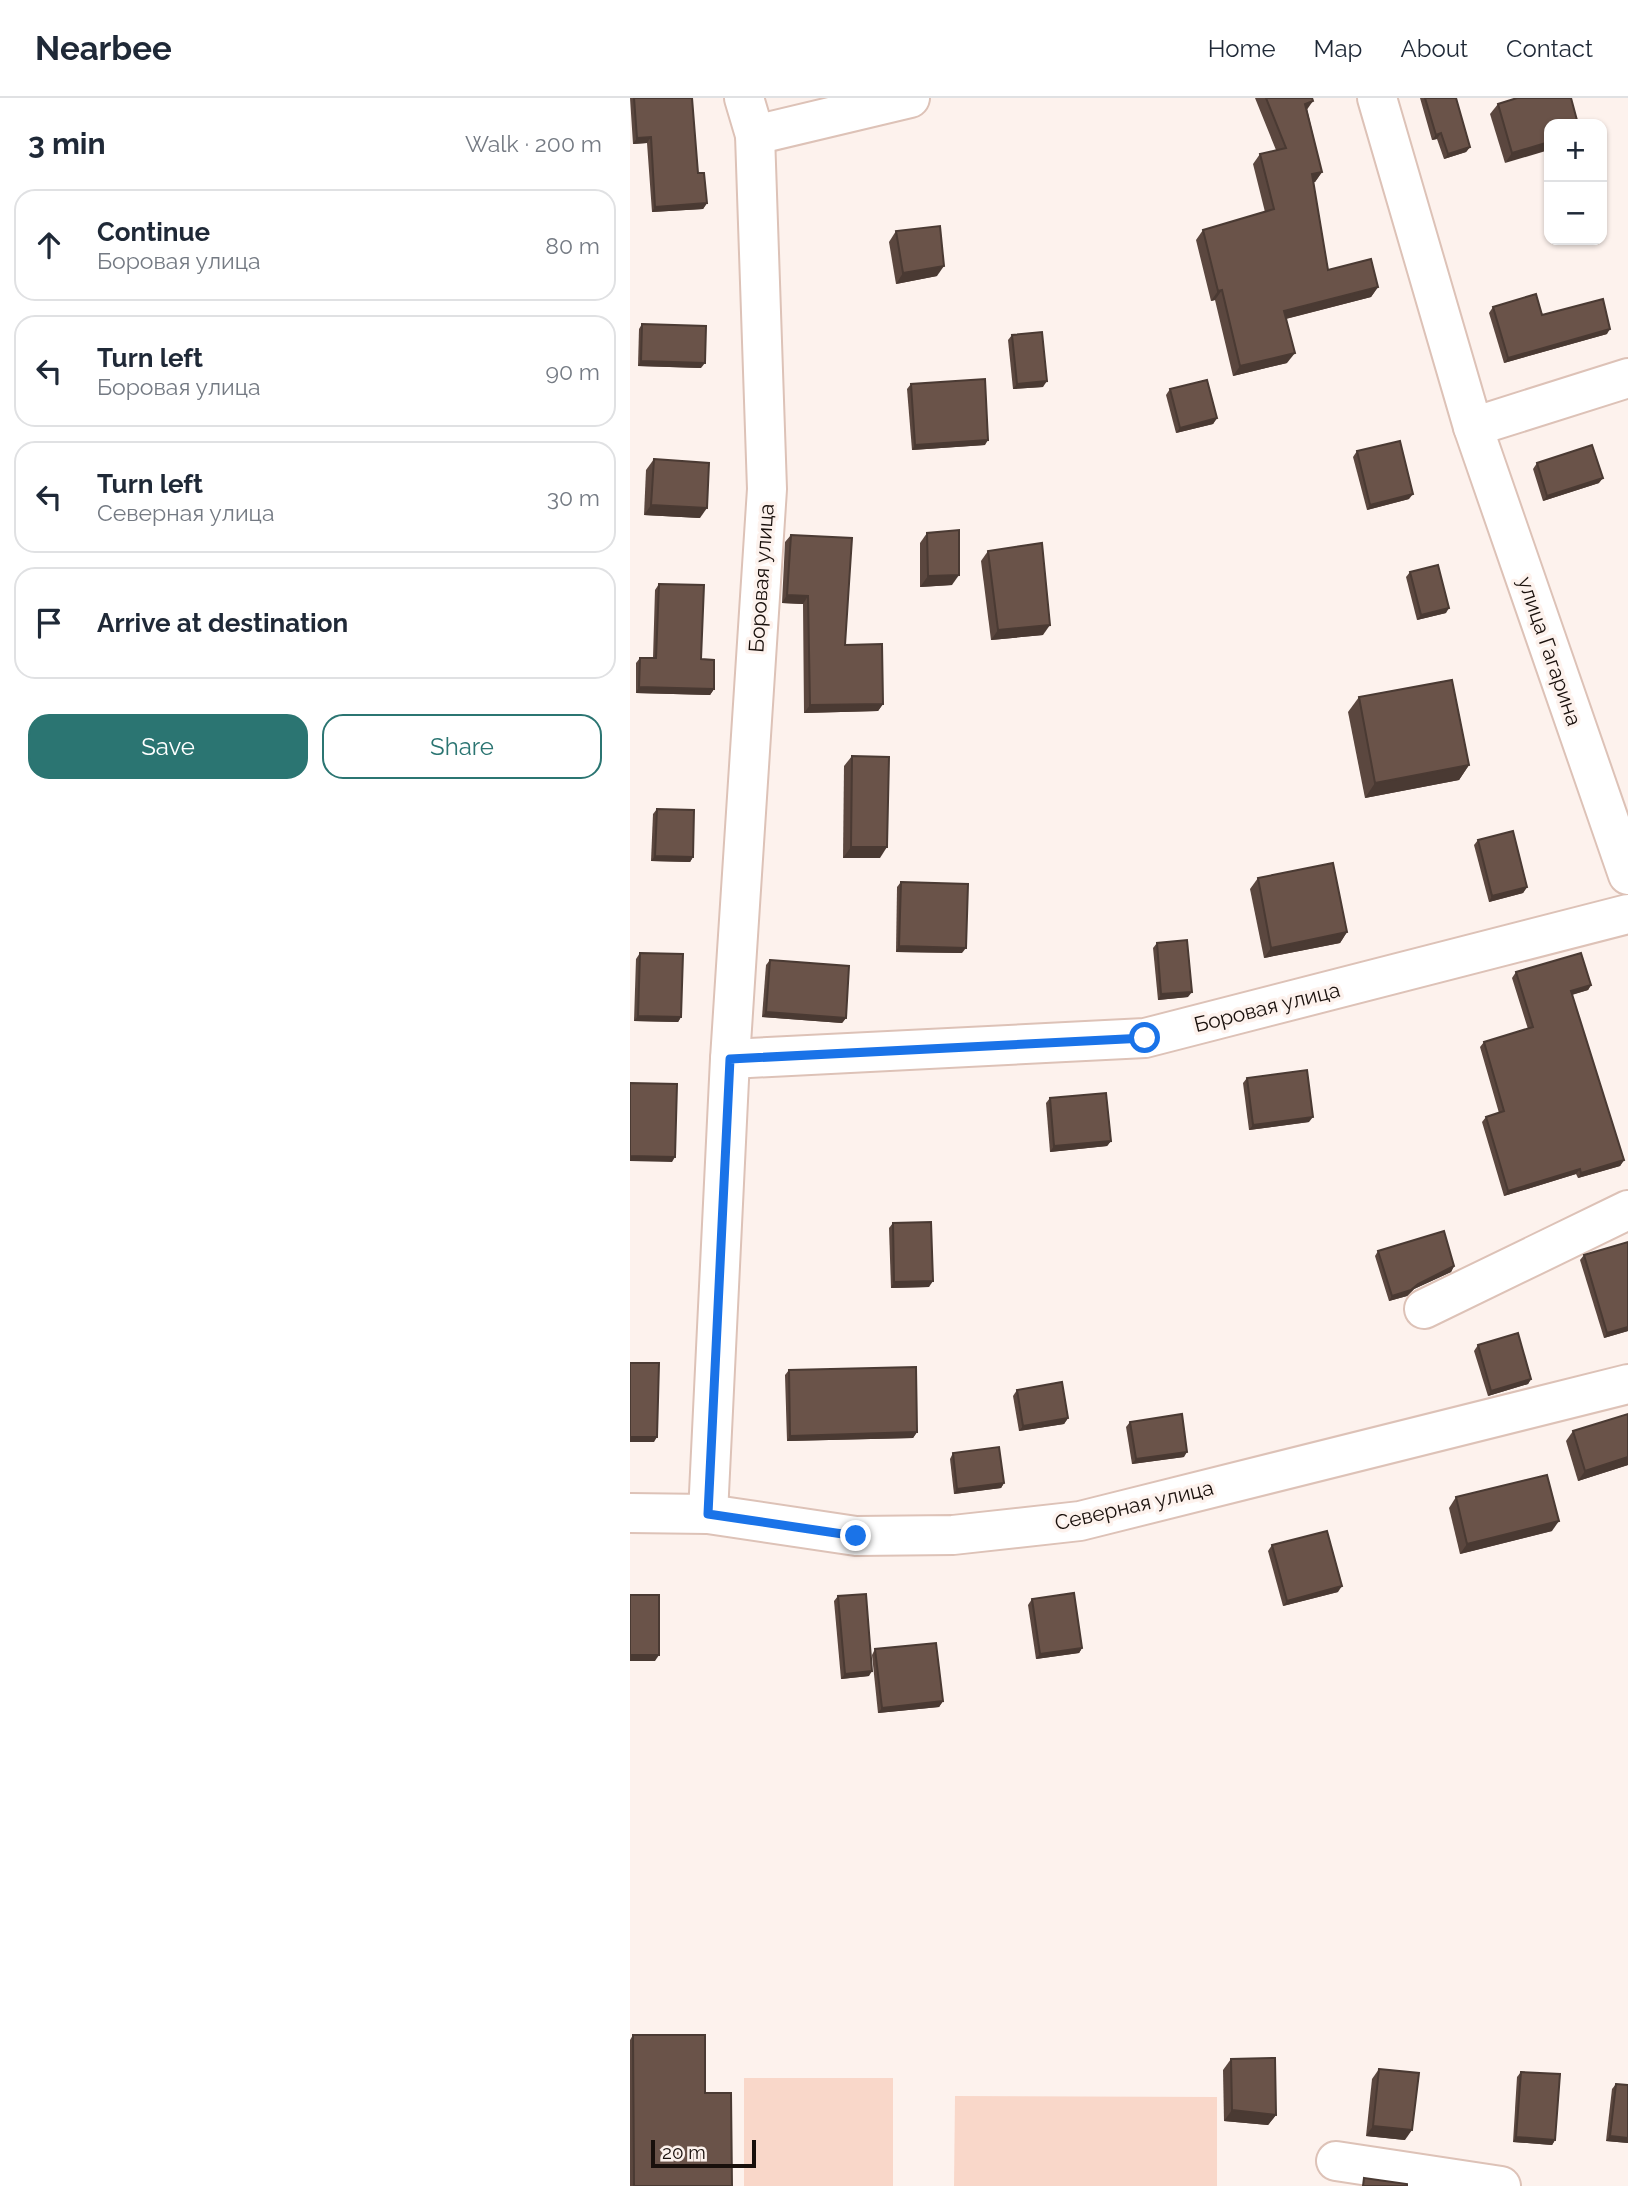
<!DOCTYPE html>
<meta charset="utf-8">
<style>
body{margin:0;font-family:Raleway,sans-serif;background:#f2f2f3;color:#1f2937}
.controls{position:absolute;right:21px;top:21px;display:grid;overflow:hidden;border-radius:14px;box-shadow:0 2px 5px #0004}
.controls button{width:63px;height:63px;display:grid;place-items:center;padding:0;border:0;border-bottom:2px solid #e0e1e3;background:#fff;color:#1f2937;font:35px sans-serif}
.scale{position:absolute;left:21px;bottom:18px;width:105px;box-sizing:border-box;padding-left:7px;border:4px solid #19100c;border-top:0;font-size:19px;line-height:24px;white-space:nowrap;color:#19100c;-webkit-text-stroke:5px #fdf2ed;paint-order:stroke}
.stop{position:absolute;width:21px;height:21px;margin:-16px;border:5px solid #1a73e8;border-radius:50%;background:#fff}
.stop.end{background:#1a73e8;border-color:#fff;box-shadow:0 2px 7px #0008}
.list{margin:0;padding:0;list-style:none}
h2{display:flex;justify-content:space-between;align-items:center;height:91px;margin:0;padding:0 28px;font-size:30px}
h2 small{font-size:23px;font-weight:400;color:#747a83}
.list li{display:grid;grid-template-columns:46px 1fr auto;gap:21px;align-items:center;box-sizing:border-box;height:112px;margin:0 14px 14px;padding:0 14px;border:2px solid #e0e1e3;border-radius:21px}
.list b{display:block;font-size:26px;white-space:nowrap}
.list p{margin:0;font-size:23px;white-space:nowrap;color:#747a83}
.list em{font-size:23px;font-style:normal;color:#747a83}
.actions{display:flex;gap:14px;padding:21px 28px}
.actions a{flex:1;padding:16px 0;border:2px solid #2b7572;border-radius:21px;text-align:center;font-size:24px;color:#2b7572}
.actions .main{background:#2b7572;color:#fff}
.icon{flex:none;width:38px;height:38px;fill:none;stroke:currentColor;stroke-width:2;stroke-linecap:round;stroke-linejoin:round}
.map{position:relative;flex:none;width:998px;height:2088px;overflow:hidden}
header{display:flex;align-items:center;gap:42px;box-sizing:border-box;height:98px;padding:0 35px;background:#fff;border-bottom:2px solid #e0e1e3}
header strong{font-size:33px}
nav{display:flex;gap:38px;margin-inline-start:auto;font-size:24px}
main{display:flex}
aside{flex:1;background:#fff}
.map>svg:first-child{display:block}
</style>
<header>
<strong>Nearbee</strong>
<nav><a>Home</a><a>Map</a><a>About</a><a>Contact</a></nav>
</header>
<main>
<aside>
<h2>3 min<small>Walk · 200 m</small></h2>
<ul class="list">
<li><svg class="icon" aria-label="ahead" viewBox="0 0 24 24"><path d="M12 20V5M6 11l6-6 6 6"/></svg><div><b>Continue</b><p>Боровая улица</p></div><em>80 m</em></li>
<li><svg class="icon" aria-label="left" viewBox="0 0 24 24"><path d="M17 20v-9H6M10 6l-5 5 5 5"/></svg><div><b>Turn left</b><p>Боровая улица</p></div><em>90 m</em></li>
<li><svg class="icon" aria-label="left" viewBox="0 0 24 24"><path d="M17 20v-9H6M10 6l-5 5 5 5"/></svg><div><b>Turn left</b><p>Северная улица</p></div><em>30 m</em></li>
<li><svg class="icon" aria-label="arrive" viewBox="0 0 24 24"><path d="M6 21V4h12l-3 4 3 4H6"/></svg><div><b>Arrive at destination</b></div></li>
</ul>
<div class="actions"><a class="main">Save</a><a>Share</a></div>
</aside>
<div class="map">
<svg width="998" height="2088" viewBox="0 0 998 2088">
<rect width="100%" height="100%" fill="#fdf2ed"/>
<!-- green -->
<g fill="#f9d7c9">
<rect x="114" y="1980" width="149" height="108"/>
<polygon points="325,1998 587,1999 587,2088 324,2088"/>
</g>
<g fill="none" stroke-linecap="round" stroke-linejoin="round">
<defs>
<g id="minor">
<polyline points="747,0 843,329 998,777"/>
<polyline points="125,37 280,0"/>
<polyline points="843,329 998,280"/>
<polyline points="100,961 515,940 998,816"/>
<polyline points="794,1211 998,1112"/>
<polyline points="0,1415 78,1416 226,1438 323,1437 450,1423 998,1286"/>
<polyline points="78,1416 100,961 137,391 125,37 114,0"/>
<polyline points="706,2063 871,2088"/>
</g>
</defs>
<!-- minor casing -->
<use href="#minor" stroke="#ddc2b7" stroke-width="42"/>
<!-- minor -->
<use href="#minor" stroke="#fff" stroke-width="38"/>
</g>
<!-- wall -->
<g fill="#5b473f">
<polygon points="0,0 62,0 68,75 77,105 73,111 22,114 17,45 3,46"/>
<polygon points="625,0 682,0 677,11 692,74 685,84 683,84 698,172 748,189 741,199 656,221 657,265 603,278 585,202 581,203 566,142 573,132 635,114 623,66 630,56 646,52"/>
<polygon points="790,0 826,0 840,49 836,54 814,61 807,41 802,42"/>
<polygon points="941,0 875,65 860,16 868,6"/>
<polygon points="266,133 307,178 266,186 259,144"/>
<polygon points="863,209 912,217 977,236 874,265 859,215"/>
<polygon points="12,226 71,270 8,268 9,231"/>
<polygon points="382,237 413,289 383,291 378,242"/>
<polygon points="281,286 355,347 282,352 277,291"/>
<polygon points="540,291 587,320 583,326 546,335 536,297"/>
<polygon points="727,353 779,401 737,412 723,359"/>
<polygon points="24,361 70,420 14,417 16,372"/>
<polygon points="907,365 969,385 913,403 903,371"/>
<polygon points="297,435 322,487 290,489 290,445"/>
<polygon points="161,437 215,547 253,606 248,613 174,615 173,506 152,505 155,444"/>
<polygon points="358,453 413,537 361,542 351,463"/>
<polygon points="780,474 816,515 787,522 776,479"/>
<polygon points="29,486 71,561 84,591 80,597 6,595 6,565 10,560 23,560 25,492"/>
<polygon points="729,599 839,667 829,682 735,700 718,614"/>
<polygon points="222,658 250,760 213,760 214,668"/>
<polygon points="27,711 63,759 60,764 21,763 23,716"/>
<polygon points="848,742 897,789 893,795 859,804 844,747"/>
<polygon points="628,780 717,834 710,845 634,860 620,791"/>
<polygon points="271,784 332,855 266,854 267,789"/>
<polygon points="527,845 558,899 528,902 523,850"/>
<polygon points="10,855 51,919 48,924 4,923 6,861"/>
<polygon points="140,862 216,920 212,925 132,919 136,867"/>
<polygon points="886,874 961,887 958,892 942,897 994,1062 990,1068 948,1080 946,1076 874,1098 852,1024 856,1019 869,1015 850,949 854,944 898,931 882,880"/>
<polygon points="617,980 679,1024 619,1032 613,985"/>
<polygon points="420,1000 481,1043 477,1048 420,1054 416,1005"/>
<polygon points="263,1125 299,1189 261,1190 259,1130"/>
<polygon points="998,1144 998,1233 974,1240 950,1162 954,1157"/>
<polygon points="748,1153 824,1168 821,1174 784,1191 777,1198 759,1203 745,1158"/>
<polygon points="848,1247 901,1281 898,1286 858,1298 844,1253"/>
<polygon points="159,1272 287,1334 283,1340 157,1343 155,1277"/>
<polygon points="387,1292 438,1320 434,1326 389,1333 383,1298"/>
<polygon points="998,1316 998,1367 948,1383 936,1343 943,1333"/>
<polygon points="500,1324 554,1359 502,1366 496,1329"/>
<polygon points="323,1355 374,1385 371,1390 324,1396 320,1361"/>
<polygon points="826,1399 922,1433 830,1456 819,1410"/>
<polygon points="642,1447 708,1494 653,1508 638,1453"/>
<polygon points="208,1498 239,1578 211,1581 204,1503"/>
<polygon points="402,1501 452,1550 449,1555 406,1561 398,1507"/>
<polygon points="245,1551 313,1603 309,1609 248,1615 242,1557"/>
<polygon points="3,1937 75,1995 102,2088 0,2088 0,1942"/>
<polygon points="601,1961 646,2017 638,2027 594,2023 593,1972"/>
<polygon points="749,1971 775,2042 736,2038 742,1981"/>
<polygon points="891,1974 925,2042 922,2047 883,2044 887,1979"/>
<polygon points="986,1986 998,2045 976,2043 982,1991"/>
</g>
<!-- shaded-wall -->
<g fill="#4a3a33">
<polygon points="683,3 676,13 675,6"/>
<polygon points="811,35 807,41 802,42 806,37"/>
<polygon points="21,39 17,45 3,46 7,40"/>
<polygon points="919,44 919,52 875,65 882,55"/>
<polygon points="840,49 836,54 814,61 818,56"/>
<polygon points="692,74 685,84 675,86 682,76"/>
<polygon points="77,105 73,111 22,114 25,109"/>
<polygon points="314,168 307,178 266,186 273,175"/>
<polygon points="748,189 741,199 647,223 654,213"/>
<polygon points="592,192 585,202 581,203 588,193"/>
<polygon points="980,231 977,236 874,265 878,260"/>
<polygon points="665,255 657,265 603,278 610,268"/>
<polygon points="11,263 75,265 71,270 8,268"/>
<polygon points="417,283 413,289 383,291 387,286"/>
<polygon points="587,320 583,326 546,335 550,330"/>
<polygon points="358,342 355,347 282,352 285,347"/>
<polygon points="973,380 969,385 913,403 917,398"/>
<polygon points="783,396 779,401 737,412 740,407"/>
<polygon points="21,407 77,410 70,420 14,417"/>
<polygon points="329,477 322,487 290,489 298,478"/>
<polygon points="157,497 178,498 173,506 152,505"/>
<polygon points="819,510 816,515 787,522 791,517"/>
<polygon points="420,527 413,537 361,542 368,532"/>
<polygon points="9,589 84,591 80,597 6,595"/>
<polygon points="253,606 248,613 174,615 180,607"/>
<polygon points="839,667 829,682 735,700 745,685"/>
<polygon points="221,749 257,749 250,760 213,760"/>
<polygon points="25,758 63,759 60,764 21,763"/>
<polygon points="897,789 893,795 859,804 862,798"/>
<polygon points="717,834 710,845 634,860 641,850"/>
<polygon points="269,848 336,850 332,855 266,854"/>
<polygon points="961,887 958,892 937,898 941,893"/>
<polygon points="562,894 558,899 528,902 531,896"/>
<polygon points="136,914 216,920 212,925 132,919"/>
<polygon points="8,918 51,919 48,924 4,923"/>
<polygon points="683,1019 679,1024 619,1032 623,1027"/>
<polygon points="481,1043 477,1048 420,1054 424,1048"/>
<polygon points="0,1058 45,1059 42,1064 0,1063"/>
<polygon points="994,1062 990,1068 948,1080 951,1075"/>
<polygon points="950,1071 946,1076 874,1098 878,1093"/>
<polygon points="824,1168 821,1174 784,1191 777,1198 759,1203 762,1198"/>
<polygon points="303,1183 299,1189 261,1190 264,1184"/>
<polygon points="998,1229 998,1233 974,1240 977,1235"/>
<polygon points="901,1281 898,1286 858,1298 861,1293"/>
<polygon points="438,1320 434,1326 389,1333 393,1328"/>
<polygon points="287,1334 283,1340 157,1343 160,1338"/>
<polygon points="0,1339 27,1339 24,1344 0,1344"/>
<polygon points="557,1354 554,1359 502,1366 506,1361"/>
<polygon points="998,1359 998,1367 948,1383 955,1373"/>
<polygon points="374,1385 371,1390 324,1396 327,1391"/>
<polygon points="929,1423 922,1433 830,1456 837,1446"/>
<polygon points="712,1488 708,1494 653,1508 657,1503"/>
<polygon points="452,1550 449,1555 406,1561 410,1556"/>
<polygon points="0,1557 29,1557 25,1563 0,1563"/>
<polygon points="242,1573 239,1578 211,1581 215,1576"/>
<polygon points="313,1603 309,1609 248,1615 252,1610"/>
<polygon points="602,2012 646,2017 638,2027 594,2023"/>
<polygon points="743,2028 782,2032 775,2042 736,2038"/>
<polygon points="980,2038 998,2040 998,2045 976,2043"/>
<polygon points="886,2039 925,2042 922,2047 883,2044"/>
</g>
<!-- building -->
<g fill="#6a5349" stroke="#4a3a33" stroke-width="2">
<polygon points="4,0 62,0 68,75 74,75 77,105 25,109 21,39 7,40"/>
<polygon points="636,0 682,0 683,3 675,6 692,74 682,76 698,172 741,161 748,189 654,213 665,255 610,268 592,192 588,193 573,132 644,111 630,56 656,50"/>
<polygon points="795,0 826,0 840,49 818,56 811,35 806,37"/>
<polygon points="887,0 941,0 948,26 919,26 919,44 882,55 868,6"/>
<polygon points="310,128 314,168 273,175 266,133"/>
<polygon points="906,196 912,217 973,201 980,231 878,260 863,209"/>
<polygon points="12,226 76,228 75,265 11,263"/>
<polygon points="412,234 417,283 387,286 382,237"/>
<polygon points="355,281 358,342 285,347 281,286"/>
<polygon points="577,282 587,320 550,330 540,291"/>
<polygon points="770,343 783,396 740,407 727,353"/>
<polygon points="962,347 973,380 917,398 907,365"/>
<polygon points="24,361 79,365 77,410 21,407"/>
<polygon points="329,432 329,477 298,478 297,435"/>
<polygon points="161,437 222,440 215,547 252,546 253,606 180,607 178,498 157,497"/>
<polygon points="412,445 420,527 368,532 358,453"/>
<polygon points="808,467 819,510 791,517 780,474"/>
<polygon points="29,486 74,487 71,561 84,562 84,591 9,589 10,560 26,560"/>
<polygon points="822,582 839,667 745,685 729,599"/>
<polygon points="222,658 259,659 257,749 221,749"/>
<polygon points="27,711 64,712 63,759 25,758"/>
<polygon points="883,733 897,789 862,798 848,742"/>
<polygon points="703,765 717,834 641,850 628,780"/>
<polygon points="271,784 338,786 336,850 269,848"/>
<polygon points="557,842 562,894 531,896 527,845"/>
<polygon points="10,855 53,856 51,919 8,918"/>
<polygon points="951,855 961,887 941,893 994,1062 951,1075 950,1071 878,1093 856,1019 874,1013 854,944 903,929 886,874"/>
<polygon points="140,862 219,868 216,920 136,914"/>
<polygon points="677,972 683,1019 623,1027 617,980"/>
<polygon points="0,985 47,986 45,1059 0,1058"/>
<polygon points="476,995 481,1043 424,1048 420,1000"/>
<polygon points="301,1124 303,1183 264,1184 263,1125"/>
<polygon points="814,1133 824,1168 788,1186 781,1192 762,1198 748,1153"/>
<polygon points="998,1144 998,1229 977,1235 954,1157"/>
<polygon points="888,1235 901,1281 861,1293 848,1247"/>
<polygon points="0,1265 29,1265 27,1339 0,1339"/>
<polygon points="286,1269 287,1334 160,1338 159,1272"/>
<polygon points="432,1284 438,1320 393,1328 387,1292"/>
<polygon points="552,1316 557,1354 506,1361 500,1324"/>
<polygon points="998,1316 998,1359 955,1373 943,1333"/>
<polygon points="369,1349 374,1385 327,1391 323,1355"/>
<polygon points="917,1377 929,1423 837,1446 826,1399"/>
<polygon points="697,1433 712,1488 657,1503 642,1447"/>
<polygon points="444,1495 452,1550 410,1556 402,1501"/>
<polygon points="236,1496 242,1573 215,1576 208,1498"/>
<rect x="0" y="1497" width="29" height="60"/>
<polygon points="306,1545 313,1603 252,1610 245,1551"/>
<polygon points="3,1937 75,1937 75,1995 101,1995 102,2088 4,2088"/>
<polygon points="645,1960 646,2017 602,2012 601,1961"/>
<polygon points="749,1971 789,1975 782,2032 743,2028"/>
<polygon points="891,1974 930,1976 925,2042 886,2039"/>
<polygon points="986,1986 998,1987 998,2040 980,2038"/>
<polygon points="734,2080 777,2086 777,2088 733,2088"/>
</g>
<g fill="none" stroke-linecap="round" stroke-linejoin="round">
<!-- route -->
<polyline stroke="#1a73e8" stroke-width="9" points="226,1438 78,1416 100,961 515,940"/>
</g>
<g text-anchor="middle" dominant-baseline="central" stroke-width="7" stroke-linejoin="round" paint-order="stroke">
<!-- street labels -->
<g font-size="21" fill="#19100c" stroke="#fdf2ed">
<text transform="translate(131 480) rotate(-86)">Боровая улица</text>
<text transform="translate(920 553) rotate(71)">улица Гагарина</text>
<text transform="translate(637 909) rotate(-14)">Боровая улица</text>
<text transform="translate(504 1407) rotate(-13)">Северная улица</text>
</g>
</g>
</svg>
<div class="controls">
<button>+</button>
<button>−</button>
</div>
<div class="scale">20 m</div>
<div class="stop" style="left:515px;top:940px"></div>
<div class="stop end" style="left:226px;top:1438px"></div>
</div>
</main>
